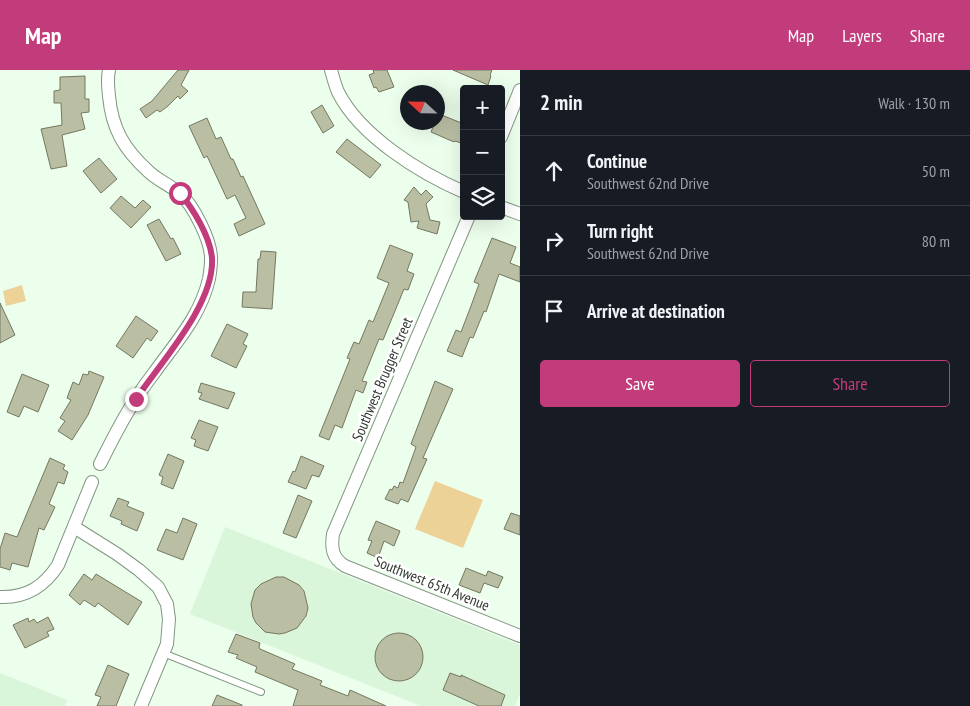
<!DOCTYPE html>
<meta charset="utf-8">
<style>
body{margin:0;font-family:"PT Sans Narrow",sans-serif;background:#242831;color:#f1f3f6}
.controls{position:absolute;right:15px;top:15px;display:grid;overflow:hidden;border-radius:5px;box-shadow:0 5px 20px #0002}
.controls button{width:45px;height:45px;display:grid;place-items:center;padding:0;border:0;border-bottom:1px solid #363941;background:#171b24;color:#f1f3f6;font:25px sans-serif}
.compass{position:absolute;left:400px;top:15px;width:45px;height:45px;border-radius:50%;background:#171b24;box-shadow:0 5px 20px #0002;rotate:292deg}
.stop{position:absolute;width:15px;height:15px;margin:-11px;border:4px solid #c23b7b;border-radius:50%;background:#fff}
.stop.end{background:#c23b7b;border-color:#fff;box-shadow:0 1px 5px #0008}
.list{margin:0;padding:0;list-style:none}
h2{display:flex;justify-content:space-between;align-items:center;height:65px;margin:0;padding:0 20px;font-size:21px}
h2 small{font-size:16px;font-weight:400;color:#9ea1a6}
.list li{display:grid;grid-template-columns:32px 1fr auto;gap:15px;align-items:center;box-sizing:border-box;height:70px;padding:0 20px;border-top:1px solid #363941}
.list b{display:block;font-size:19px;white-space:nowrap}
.list p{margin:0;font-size:16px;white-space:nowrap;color:#9ea1a6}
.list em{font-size:16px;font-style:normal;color:#9ea1a6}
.actions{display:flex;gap:10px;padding:15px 20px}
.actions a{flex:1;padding:11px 0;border:1px solid #c23b7b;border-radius:5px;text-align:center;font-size:18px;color:#c23b7b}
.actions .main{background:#c23b7b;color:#fff}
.icon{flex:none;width:28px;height:28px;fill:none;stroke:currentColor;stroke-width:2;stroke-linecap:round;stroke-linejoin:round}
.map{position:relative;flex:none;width:520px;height:636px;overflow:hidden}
header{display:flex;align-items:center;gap:30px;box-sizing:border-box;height:70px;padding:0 25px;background:#c23b7b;color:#fff}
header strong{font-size:24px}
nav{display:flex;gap:28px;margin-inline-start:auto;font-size:18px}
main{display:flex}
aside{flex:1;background:#171b24}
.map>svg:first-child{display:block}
</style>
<header>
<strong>Map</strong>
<nav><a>Map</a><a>Layers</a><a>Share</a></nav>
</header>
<main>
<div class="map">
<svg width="520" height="636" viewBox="0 0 520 636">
<rect width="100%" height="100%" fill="#ecfeec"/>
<!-- built -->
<g fill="#d9f5da">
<polygon points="225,457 520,575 520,624 515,636 421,636 190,544"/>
<polygon points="0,603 67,630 65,636 0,636"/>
</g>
<!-- green -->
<g fill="#edd297">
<polygon points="22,215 26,231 6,236 3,221"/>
<polygon points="435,411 483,430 463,478 415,459"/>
</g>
<!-- building -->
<g fill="#babfa4" stroke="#73785f">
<polygon points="178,0 189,0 181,15 188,21 180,29 178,26 168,36 160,42 157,40 146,48 140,39 152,31"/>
<polygon points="373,0 387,0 394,17 379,22 376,17 374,18 369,5 374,3"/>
<polygon points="453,0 492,0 490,5 491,6 488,15"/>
<polygon points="85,6 85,29 89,29 89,42 81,43 85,59 62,65 67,96 51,99 41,59 62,55 61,33 54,33 54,21 60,20 60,7"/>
<polygon points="322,35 334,56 323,63 311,42"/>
<polygon points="439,44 464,54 464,74 455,71 454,72 431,62 435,52 438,52"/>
<polygon points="207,48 216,69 221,67 231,89 233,89 241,107 243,106 265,154 239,166 234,154 246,148 235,125 227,129 207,86 204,88 189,56"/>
<polygon points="347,69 381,95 370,108 336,82"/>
<polygon points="99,88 117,109 101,123 83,101"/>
<polygon points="414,117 421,125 426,120 433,127 426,134 430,150 440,152 437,164 417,158 419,151 411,152 408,132 404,130"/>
<polygon points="121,126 135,138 143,130 151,137 131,158 110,138"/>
<polygon points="159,149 171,169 173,168 181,184 166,191 147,155"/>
<polygon points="492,168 516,177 510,193 520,197 520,212 499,204 486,242 484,241 473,268 470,267 462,287 447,281 456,260 461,262 471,236 479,214 474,212"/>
<polygon points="390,175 413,184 407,201 414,204 408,220 404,219 383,270 379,269 362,311 367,312 363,323 356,320 342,358 335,355 329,370 319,366 350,289 347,288 354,272 359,274 369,250 373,252 389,213 377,208"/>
<polygon points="261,181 276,182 272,239 242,237 243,222 256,222 258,189 260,189"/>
<polygon points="0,233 15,265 0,273"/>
<polygon points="136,246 158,261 151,271 147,268 133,288 116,276"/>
<polygon points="227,254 248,264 243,274 247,276 236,298 211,286"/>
<polygon points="89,301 104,307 88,345 72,370 58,361 65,351 60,348 71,330 67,328 73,312 79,315 83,304 88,305"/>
<polygon points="22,304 49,315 38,342 24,336 19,347 7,342"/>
<polygon points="435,311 453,319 423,388 427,389 408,432 401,429 398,434 385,429 390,419 392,420 394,416 398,418 400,412 403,413 416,377 411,374"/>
<polygon points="201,313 235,323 228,339 199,329 202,323 198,322"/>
<polygon points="199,350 218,357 208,381 194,376 196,370 191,368"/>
<polygon points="168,384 184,391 173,419 161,414 163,407 159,405"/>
<polygon points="301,386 324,396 319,407 312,405 306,419 288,412 293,401 295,402"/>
<polygon points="50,388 65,395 63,399 68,402 64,414 58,412 49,434 55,437 44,460 39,458 28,497 12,493 10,500 0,497 0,479 5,463 17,467"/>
<polygon points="298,425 312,431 296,468 283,463"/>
<polygon points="118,428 129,432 127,436 144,443 137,461 121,454 122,451 110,446"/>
<polygon points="511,443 520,446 520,465 504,459"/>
<polygon points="183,448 197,454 183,490 157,480 166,459 177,463"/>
<polygon points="376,451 400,461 394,476 384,471 378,488 367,483 372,471 368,470"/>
<polygon points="466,498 486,506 488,501 503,507 498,518 484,513 480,523 459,515"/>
<polygon points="84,504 92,510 96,504 142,532 128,555 98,533 95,537 84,530 80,535 69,525"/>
<polygon points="276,507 284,507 299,515 304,521 308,538 306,546 297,558 285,563 279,564 265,562 256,553 253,547 251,534 255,520 261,514"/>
<polygon points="48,547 54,559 47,562 49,566 25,578 13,555 28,548 29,552 34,549 37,553"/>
<circle cx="399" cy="587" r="24"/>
<polygon points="236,564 260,573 259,577 260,579 295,594 292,599 322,611 320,615 348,626 350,620 386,636 293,636 298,620 255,602 257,597 236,588 238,585 228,582"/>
<polygon points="108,595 129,604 116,636 97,636 101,627 95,625"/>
<polygon points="450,603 461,607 461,605 505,625 501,636 479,636 443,620"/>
<polygon points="217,625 242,635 242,636 212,636"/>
</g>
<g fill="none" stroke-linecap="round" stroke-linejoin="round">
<defs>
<polyline id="service" points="163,583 261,622"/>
<g id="minor">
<path d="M331 0C333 7 335 15 338 22 360 66 420 103 464 122"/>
<polyline points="501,67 520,20"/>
<polyline points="501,137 520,144"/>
<path d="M469 146 333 464C331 478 332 488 345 496L520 566"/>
<path d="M100 394C116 362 132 331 154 303 176 272 200 247 209 209 210 203 211 196 211 190 212 172 193 134 179 123 170 115 157 110 148 101 124 79 112 59 109 26 108 17 107 9 109 0"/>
<polyline points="74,457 117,484 139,500 158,517 167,534 169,549 167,574 141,636"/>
<path d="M0 527C26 528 44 517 58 495L92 412"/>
</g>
</defs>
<!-- service casing -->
<use href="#service" stroke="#829683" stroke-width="8"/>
<!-- minor casing -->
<use href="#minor" stroke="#829683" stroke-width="14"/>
<!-- service -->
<use href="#service" stroke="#fff" stroke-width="6"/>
<!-- minor -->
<use href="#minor" stroke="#fff" stroke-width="12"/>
</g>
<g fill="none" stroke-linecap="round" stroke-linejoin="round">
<!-- route -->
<path stroke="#c23b7b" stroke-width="6" d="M136 329C160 293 215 234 212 188 210 166 193 139 180 123"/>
</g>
<g text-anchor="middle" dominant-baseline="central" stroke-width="5" stroke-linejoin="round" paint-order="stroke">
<!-- street labels -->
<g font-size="15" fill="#303931" stroke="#fff">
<text transform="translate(382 309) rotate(-67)">Southwest Brugger Street</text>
<text transform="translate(432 513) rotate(22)">Southwest 65th Avenue</text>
</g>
</g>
</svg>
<div class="controls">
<button>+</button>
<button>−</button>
<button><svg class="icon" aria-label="layers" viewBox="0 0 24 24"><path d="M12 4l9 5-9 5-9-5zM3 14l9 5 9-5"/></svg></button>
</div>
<svg class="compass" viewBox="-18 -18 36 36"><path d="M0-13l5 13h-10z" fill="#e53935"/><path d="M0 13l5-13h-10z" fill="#9ea1a6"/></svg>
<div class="stop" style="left:180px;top:123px"></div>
<div class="stop end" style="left:136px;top:329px"></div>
</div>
<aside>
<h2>2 min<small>Walk · 130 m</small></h2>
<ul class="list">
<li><svg class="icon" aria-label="ahead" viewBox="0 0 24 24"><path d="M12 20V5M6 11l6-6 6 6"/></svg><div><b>Continue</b><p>Southwest 62nd Drive</p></div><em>50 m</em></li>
<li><svg class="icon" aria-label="right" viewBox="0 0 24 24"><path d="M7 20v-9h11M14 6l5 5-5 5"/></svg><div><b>Turn right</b><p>Southwest 62nd Drive</p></div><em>80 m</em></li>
<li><svg class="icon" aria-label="arrive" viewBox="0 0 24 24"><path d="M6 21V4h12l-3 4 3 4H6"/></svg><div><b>Arrive at destination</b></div></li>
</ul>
<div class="actions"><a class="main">Save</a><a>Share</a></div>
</aside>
</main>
